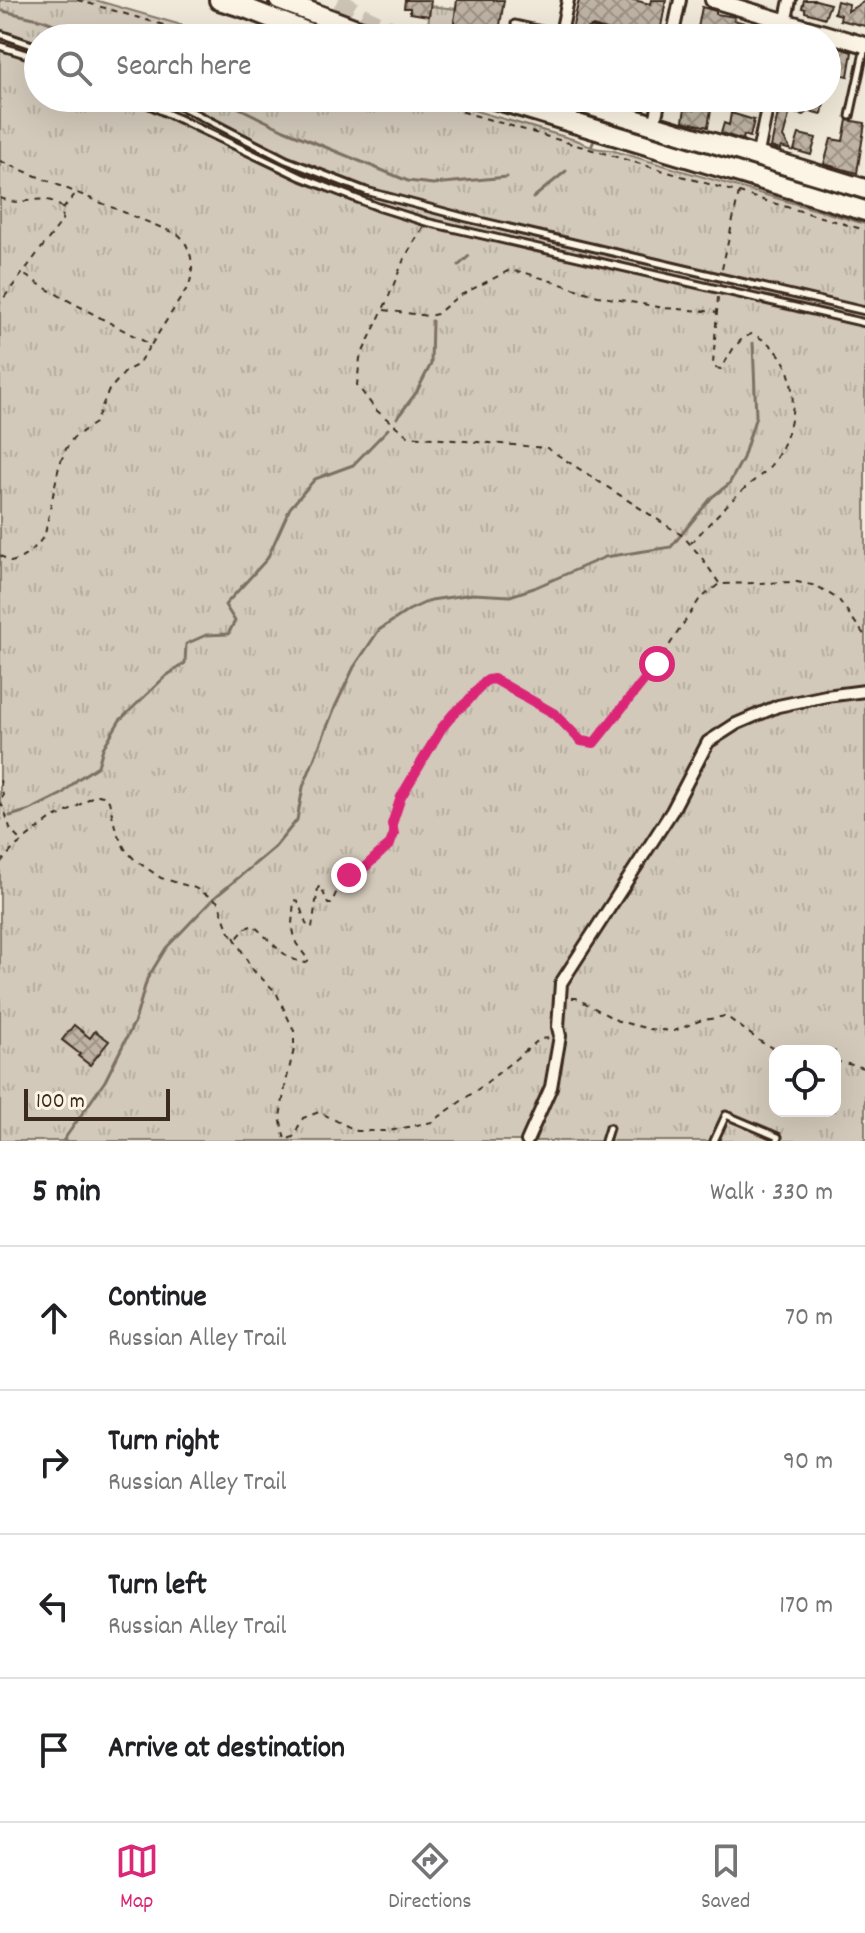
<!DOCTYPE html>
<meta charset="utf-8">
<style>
body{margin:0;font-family:Dekko,sans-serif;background:#f6f6f6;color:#202124}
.controls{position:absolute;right:24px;bottom:24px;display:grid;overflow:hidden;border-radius:16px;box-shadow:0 8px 32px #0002}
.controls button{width:72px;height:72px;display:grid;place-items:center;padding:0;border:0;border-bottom:2px solid #e0e0e0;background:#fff;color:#202124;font:40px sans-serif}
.scale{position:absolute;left:24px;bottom:20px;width:146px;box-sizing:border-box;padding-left:8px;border:4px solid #3b2a1e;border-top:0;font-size:22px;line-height:28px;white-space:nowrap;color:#3b2a1e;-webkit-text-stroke:6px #fcf5e5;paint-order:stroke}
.stop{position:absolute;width:24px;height:24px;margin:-18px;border:6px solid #db2777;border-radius:50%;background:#fff}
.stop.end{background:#db2777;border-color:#fff;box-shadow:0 2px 8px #0008}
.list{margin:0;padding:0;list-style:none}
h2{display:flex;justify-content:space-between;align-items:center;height:104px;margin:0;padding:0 32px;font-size:34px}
h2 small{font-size:26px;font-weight:400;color:#757577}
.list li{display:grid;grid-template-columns:52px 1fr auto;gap:24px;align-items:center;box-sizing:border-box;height:144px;padding:0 32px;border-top:2px solid #e0e0e0}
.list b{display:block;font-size:30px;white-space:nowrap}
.list p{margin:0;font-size:26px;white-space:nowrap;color:#757577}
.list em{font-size:26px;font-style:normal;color:#757577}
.icon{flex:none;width:44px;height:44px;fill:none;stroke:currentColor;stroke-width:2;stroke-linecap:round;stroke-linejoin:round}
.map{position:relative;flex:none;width:865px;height:1141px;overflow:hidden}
.search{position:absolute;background:#fff;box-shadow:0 8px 32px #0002;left:24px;right:24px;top:24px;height:88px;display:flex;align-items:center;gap:20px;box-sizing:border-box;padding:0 28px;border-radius:44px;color:#757577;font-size:30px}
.sheet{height:680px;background:#fff}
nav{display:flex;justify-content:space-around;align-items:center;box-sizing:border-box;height:112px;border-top:2px solid #e0e0e0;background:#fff;font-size:22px;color:#757577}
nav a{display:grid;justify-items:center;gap:4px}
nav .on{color:#db2777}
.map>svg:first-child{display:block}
</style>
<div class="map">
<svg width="865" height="1141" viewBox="0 0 865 1141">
<defs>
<pattern id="grass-tufts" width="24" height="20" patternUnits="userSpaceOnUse" patternTransform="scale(2)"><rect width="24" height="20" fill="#d2c9ba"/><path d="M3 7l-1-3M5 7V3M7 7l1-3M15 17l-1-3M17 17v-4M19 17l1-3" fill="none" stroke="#b5ad9f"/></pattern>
<pattern id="building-cross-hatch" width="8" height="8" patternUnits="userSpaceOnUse" patternTransform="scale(2)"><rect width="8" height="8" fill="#beb3a4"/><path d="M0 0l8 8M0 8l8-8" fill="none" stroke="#9c9285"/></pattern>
</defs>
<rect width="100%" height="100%" fill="#f0e9d9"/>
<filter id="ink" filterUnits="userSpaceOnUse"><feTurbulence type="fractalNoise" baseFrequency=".0125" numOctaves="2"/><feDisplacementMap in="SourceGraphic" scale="16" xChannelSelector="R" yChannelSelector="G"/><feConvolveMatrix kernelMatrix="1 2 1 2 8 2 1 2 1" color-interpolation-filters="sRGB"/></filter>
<g filter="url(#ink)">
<!-- grass -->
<g fill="url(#grass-tufts)" stroke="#867a6c" stroke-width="2" fill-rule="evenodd">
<path d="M0 0H95L226 38H38V98H432L579 141C589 148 599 149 611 150L865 224V1141H0ZM775 1051H835V1111H775Z"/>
<polygon points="430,6 456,9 452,38 434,38 427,36"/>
</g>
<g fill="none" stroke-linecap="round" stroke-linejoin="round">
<!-- stream -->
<g stroke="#7e7163" stroke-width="3">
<polyline points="3,11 43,20 90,38"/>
<polyline points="219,98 284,130 408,181 433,184 507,177"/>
<polyline points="592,145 596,136"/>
<polyline points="533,198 566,171"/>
<polyline points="459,265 469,256"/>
<polyline points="397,418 416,393 431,364 432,321"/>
<polyline points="10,816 30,810 62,794 78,779 98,766 103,748 120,720 166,676 185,663 186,644 206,635 228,634 235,621 225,605 267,559 290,508 315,479 353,465 388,429"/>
<polyline points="0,819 1,819"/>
<polyline points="63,1141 105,1081 135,1021 147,979 166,948 213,899 275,847 297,820 303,787 335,707 354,667 379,630 409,610 431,600 473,594 510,596 534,588 605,557 671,547 712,497 729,484 743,458 756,416 753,343"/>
</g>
</g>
<!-- building -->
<g fill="url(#building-cross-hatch)" stroke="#3b2a1e" stroke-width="2">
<polygon points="405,0 431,0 429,16 410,13 410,8 404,8"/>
<polygon points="457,0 504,0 498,38 452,38"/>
<polygon points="579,0 634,0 650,4 651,0 666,0 659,38 621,38 617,33 593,26 587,29 583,38 570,38"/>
<polygon points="804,0 816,0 830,4 825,18 805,12 805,9 802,8"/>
<polygon points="837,1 849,4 848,11 865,1 865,26 840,20 841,15 834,13"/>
<polygon points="702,7 716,11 716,14 735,17 734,20 748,24 747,30 767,36 767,38 696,38"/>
<polygon points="827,44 852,52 848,76 827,72"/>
<polygon points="631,98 647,98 645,109 634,106"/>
<polygon points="781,98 825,98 822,114 808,111 803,115 790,112 783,137 791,150 781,147 780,150 771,147"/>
<polygon points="695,107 711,110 708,127 683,121 685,108 694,110"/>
<polygon points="731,113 754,120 750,137 744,135 743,140 721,133 724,123 729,125"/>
<polygon points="847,120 865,123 857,173 824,164 831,139 843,141"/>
<polygon points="799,134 816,138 811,155 794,150"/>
<polygon points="74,1025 90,1038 95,1031 109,1041 90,1065 78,1056 80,1054 62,1040"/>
</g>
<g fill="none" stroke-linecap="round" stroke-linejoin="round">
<!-- highway-tunnel -->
<polyline stroke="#ccc3b4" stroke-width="18" stroke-dasharray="18 9" stroke-linecap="butt" points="338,0 364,17 409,38"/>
<defs>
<g id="lane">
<polyline points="515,24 560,34"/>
<polyline points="0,34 38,47"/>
<polyline points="588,38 591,32 593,32 616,38"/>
<polyline points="0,46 38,58"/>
<polyline points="135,98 301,177 378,207 426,222 865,323"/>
<polyline points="165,98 286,160 366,191 467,218 865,311"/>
<polyline points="850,116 865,47"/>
<polyline points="605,1141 609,1128"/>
<polyline points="714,1141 726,1115 778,1137 777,1141"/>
</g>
<g id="street">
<polyline points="560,38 568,0"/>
<polyline points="672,38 680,0"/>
<polyline points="782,38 790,0"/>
<polyline points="654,126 660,98"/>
<polyline points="757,158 769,98"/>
<polyline points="527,1141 551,1087 560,1036 558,1027 561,983 672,811 708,742 736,724 778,706 826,696 865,691"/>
</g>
<polyline id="secondary" points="713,0 865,45"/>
<g id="highway">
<polyline points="219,0 248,9 322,38"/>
<polyline points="279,0 380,38"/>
<polyline points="491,98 865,211"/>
<polyline points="565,98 865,189"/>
</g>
</defs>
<!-- lane casing -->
<use href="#lane" stroke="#3b2a1e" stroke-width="11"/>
<!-- street casing -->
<use href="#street" stroke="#3b2a1e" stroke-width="16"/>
<!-- secondary casing -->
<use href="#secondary" stroke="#3b2a1e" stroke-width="20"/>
<!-- highway casing -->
<use href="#highway" stroke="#3b2a1e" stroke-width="24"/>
<!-- path -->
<g stroke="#3b2a1e" stroke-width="2" stroke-dasharray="6 6" stroke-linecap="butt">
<polyline points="77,0 209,38"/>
<polyline points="416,98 865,230"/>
<path d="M0 161 179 235C192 248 195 268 189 285L151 345 47 289 23 274"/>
<path d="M0 198C6 200 13 202 20 202 36 200 50 195 63 209L62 221 0 303"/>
<polyline points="63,209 76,193"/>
<polyline points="423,227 404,259 387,301 360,358 357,385 376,410 408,436 547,448 683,536 702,558 719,583"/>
<polyline points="722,269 739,193"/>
<polyline points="384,310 428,316 437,314 457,297 508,271 523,272 598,296 664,308 717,312 718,297"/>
<path d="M691 543C708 525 724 507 743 490 751 482 763 475 771 465 790 441 797 408 790 378 785 357 771 341 751 334L741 340 733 349 721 369 715 368 713 364 717 312"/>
<path d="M0 555 10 562C24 560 38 546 45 534L59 466 66 449 73 438 95 423 109 390 126 371 137 365 150 346"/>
<polyline points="0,780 3,795 2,803"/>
<polyline points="0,802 4,809 11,831 19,839 24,839"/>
<path d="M0 863 16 846 50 820 73 809 93 796 98 795 103 796 109 801 116 831 125 849 135 860 161 878 195 888 217 901C224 913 224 925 233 937H238L246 928 253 925C270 939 283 960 306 963L309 961 296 943 292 924 294 900 298 901 306 924 312 928 318 888 320 886 322 889 328 904H331L342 880 364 868 390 844 394 834 392 824 401 797 441 729 454 713 467 702 483 683 488 680 494 679 555 714 581 741 594 743 657 664 699 600 719 584 797 582 817 586 839 600 865 636"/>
<polyline points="234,937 252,969 276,992 294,1031 294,1049 286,1082 280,1117 285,1140 293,1137 303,1118 319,1112 357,1131 389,1131 432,1122 481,1087 540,1039 551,1038"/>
<polyline points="572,998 576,998 618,1021 649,1029 674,1031 699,1021 726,1016 761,1042 780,1051"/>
<polyline points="835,1061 865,1068"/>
</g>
<!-- lane -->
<use href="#lane" stroke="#fcf5e5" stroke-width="5"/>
<!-- street -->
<use href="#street" stroke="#fcf5e5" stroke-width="10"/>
<!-- secondary -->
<use href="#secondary" stroke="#fcf5e5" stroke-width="14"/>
<!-- highway -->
<use href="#highway" stroke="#fcf5e5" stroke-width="18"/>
</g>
</g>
<g fill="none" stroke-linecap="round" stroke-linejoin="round" filter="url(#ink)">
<!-- route -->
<polyline stroke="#db2777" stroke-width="10" points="349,875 364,868 390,844 394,834 392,824 401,797 441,729 454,713 467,702 483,683 488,680 494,679 555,714 581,741 594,743 657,664"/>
</g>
</svg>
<div class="controls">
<button><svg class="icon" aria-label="locate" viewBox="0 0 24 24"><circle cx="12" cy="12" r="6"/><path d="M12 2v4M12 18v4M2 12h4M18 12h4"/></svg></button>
</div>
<div class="scale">100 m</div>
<div class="stop" style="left:657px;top:664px"></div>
<div class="stop end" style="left:349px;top:875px"></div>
<div class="search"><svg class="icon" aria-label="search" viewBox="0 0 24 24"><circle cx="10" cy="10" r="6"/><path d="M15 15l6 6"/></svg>Search here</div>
</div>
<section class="sheet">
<h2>5 min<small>Walk · 330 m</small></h2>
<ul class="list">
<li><svg class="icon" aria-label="ahead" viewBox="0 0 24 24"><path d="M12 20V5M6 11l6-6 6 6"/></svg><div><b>Continue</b><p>Russian Alley Trail</p></div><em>70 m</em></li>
<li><svg class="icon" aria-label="right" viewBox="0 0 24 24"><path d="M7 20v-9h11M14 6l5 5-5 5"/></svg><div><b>Turn right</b><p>Russian Alley Trail</p></div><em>90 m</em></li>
<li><svg class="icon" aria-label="left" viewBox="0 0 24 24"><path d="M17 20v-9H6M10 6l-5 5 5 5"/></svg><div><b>Turn left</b><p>Russian Alley Trail</p></div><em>170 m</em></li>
<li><svg class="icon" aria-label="arrive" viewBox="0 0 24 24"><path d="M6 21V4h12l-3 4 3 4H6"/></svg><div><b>Arrive at destination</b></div></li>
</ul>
</section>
<nav>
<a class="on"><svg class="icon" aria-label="map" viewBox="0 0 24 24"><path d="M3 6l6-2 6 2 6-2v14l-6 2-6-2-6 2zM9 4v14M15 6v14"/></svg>Map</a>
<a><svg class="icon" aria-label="directions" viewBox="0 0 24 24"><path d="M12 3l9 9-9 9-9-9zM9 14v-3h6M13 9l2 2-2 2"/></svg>Directions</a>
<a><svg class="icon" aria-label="saved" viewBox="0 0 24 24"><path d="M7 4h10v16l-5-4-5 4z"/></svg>Saved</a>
</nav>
